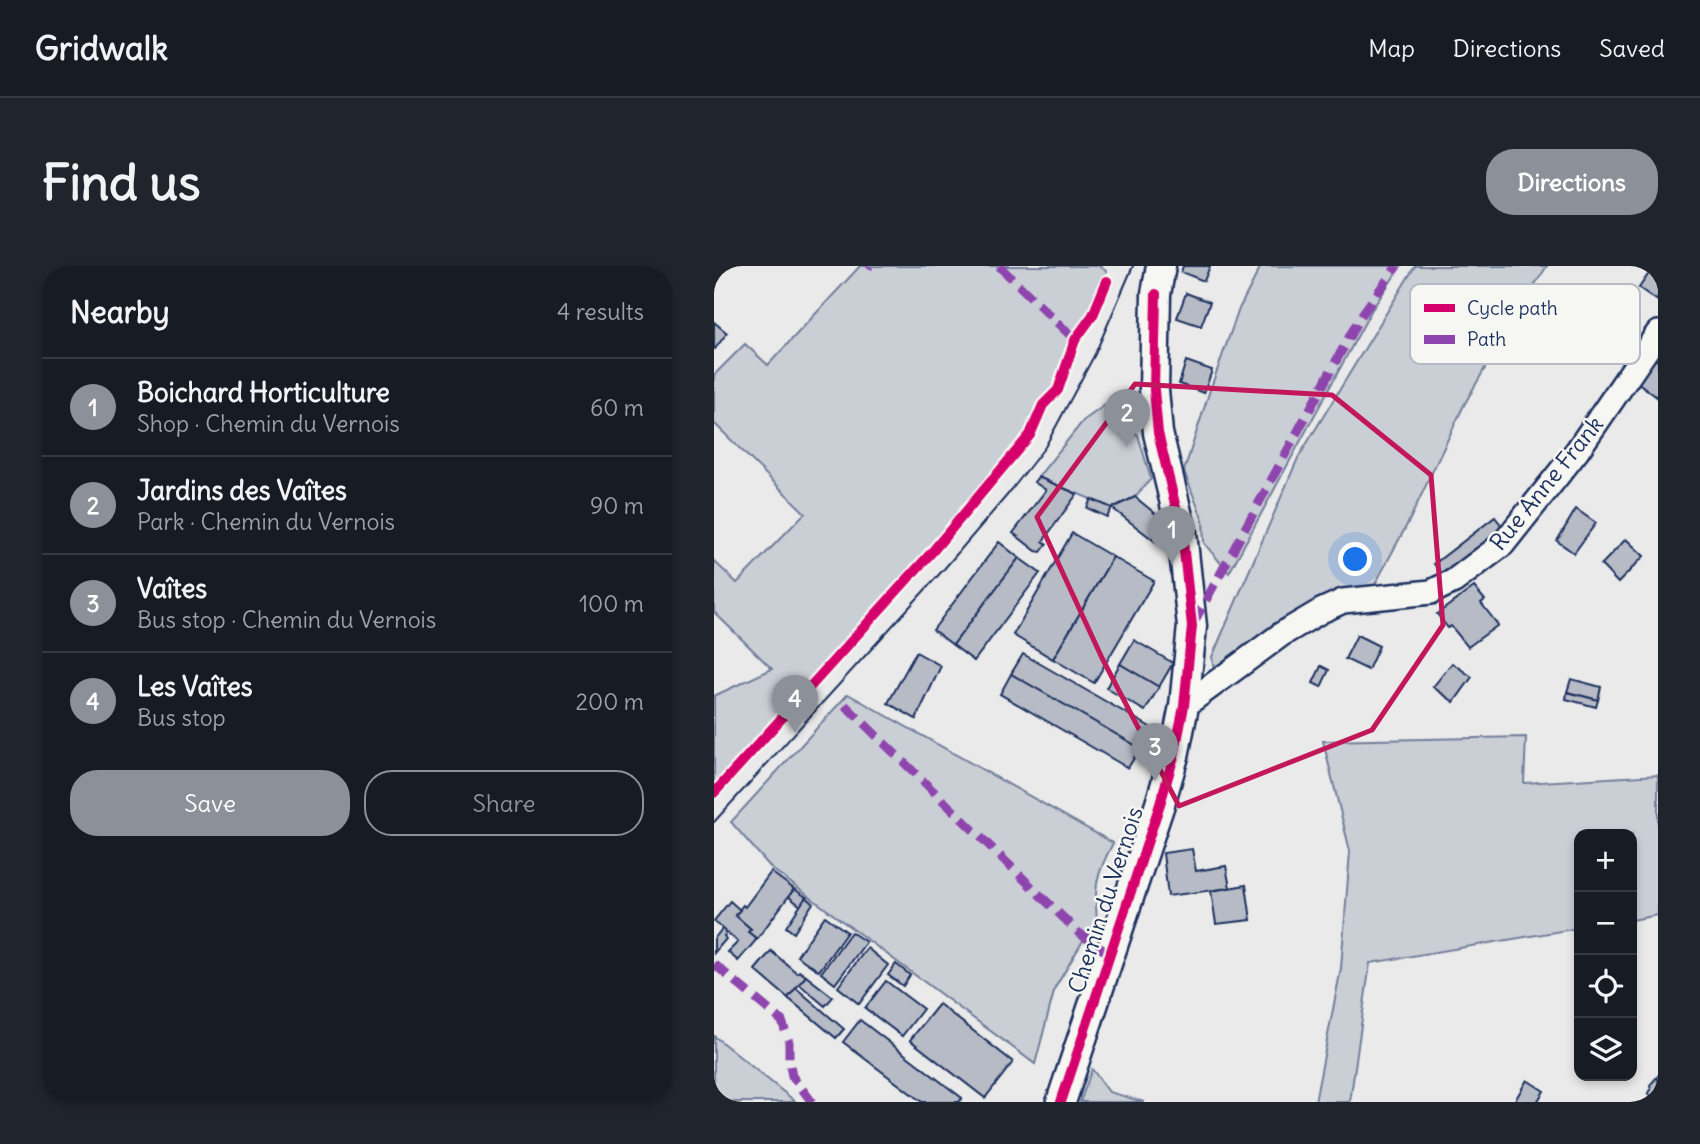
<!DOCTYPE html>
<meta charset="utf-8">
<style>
body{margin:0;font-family:Delius,sans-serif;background:#20242c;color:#f1f3f6}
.controls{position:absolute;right:21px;bottom:21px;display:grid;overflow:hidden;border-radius:14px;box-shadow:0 4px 10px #0003}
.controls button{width:63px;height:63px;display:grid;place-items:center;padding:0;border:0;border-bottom:2px solid #363941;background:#171b24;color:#f1f3f6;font:35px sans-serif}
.you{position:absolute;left:642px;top:294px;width:24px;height:24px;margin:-18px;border:5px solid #fff;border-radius:50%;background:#1a73e8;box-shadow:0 0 0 10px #1a73e833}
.badge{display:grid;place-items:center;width:46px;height:46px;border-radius:50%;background:#8c9099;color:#fff;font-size:23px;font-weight:700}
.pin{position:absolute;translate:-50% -58px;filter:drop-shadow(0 2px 4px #0008)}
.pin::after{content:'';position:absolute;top:37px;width:24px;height:21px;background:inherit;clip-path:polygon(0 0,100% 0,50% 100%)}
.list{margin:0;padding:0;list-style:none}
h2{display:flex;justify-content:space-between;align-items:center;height:91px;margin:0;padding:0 28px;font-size:30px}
h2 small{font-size:23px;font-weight:400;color:#9ea1a6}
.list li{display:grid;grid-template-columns:46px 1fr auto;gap:21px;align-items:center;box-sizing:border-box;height:98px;padding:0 28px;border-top:2px solid #363941}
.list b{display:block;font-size:26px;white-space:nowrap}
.list p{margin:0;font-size:23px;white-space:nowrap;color:#9ea1a6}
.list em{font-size:23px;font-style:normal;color:#9ea1a6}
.actions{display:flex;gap:14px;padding:21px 28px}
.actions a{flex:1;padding:16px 0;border:2px solid #8c9099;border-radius:28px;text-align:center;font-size:24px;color:#8c9099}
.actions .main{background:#8c9099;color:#fff}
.icon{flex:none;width:38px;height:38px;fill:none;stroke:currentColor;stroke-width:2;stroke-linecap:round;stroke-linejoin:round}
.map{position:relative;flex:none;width:944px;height:836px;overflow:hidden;border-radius:28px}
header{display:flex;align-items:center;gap:42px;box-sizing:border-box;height:98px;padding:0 35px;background:#171b24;border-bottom:2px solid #363941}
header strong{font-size:33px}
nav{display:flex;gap:38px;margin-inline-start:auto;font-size:24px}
.intro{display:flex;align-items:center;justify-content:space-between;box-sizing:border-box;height:168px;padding:0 42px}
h1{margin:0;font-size:49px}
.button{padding:18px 32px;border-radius:28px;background:#8c9099;color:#fff;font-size:24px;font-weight:700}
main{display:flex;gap:42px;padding:0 42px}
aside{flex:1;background:#171b24;border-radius:28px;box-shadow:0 4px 10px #0003}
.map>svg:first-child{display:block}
</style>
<header>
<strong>Gridwalk</strong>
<nav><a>Map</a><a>Directions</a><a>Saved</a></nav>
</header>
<div class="intro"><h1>Find us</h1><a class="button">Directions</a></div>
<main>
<aside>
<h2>Nearby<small>4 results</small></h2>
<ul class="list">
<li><span class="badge">1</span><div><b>Boichard Horticulture</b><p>Shop · Chemin du Vernois</p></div><em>60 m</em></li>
<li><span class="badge">2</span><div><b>Jardins des Vaîtes</b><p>Park · Chemin du Vernois</p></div><em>90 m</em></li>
<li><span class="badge">3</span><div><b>Vaîtes</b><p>Bus stop · Chemin du Vernois</p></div><em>100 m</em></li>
<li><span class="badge">4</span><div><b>Les Vaîtes</b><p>Bus stop</p></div><em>200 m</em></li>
</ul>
<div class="actions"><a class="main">Save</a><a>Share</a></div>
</aside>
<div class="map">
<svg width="944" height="836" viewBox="0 0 944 836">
<rect width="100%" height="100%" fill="#e9eae9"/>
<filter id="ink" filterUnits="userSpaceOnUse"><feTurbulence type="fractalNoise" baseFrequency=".0143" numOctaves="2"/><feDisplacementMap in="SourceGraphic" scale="14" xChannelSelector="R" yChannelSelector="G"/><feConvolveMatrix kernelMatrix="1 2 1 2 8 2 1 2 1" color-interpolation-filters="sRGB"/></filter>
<g filter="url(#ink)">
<!-- green -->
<g fill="#caced5" stroke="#727e9a" stroke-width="2">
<polygon points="146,0 386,0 393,6 316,169 218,286 0,527 0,430 58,403 0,346 0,295 23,317 91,247 0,157 0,109 31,78 54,99"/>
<polygon points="547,0 687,0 657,45 515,307 490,277 489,255 470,205 495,127 525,43"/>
<polygon points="701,0 833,0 803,46 750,139 695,255 658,324 501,412 498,391 584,192"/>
<polygon points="391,139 424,169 437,213 421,231 398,242 324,211 369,155"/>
<path d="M134 428 399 577C382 609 380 620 383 656L373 668 341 722 321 798 58 603 17 556Z"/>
<polygon points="812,471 810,517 944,509 944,649 918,654 918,568 865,568 865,662 656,697 636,836 601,836 627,702 636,585 609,475"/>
<polygon points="0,770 82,836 0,836"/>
<polygon points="378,803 395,826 430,836 366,836"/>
</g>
<!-- building -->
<g fill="#b6bbc6" stroke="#1b2f5e" stroke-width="2">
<polygon points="469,0 496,0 490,15 467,6"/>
<polygon points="940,0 944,0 944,35 925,22"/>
<polygon points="472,27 496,36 487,60 463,52"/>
<polygon points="0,56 13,67 1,83 0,82"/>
<polygon points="939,92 944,95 944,132 922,115"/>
<polygon points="472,95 498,104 490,127 465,118"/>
<polygon points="324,211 363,228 329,275 333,278 327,286 322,285 299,267 332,224 320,216"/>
<polygon points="421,231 453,257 456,287 398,242"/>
<polygon points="377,233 398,242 393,251 373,242"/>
<polygon points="862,243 882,257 860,287 843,275"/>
<polygon points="781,251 792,265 732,313 720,298"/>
<polygon points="358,267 399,291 339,393 299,369"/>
<polygon points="912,273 930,290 904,317 887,299"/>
<polygon points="285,276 305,292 239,379 219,364"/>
<polygon points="399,291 440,315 380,417 339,393"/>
<polygon points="305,292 326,307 260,395 239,379"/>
<polygon points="760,321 771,334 767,337 784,359 754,381 737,360 734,362 723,348"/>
<polygon points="643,369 665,380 654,404 631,393"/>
<polygon points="420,374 459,397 445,421 406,398"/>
<polygon points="202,386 227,400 202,453 174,437"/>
<polygon points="309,388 438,462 426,482 297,408"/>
<polygon points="738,397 758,411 740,436 719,421"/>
<polygon points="406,398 445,421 431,445 392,422"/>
<polygon points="607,400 615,404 607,421 599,417"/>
<polygon points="297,408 426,482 414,502 286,428"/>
<polygon points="857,413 887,421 884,434 853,426"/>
<polygon points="853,426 884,434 882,441 852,433"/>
<polygon points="478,583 482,605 512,600 516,622 454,630 449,587"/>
<polygon points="57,606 80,623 43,673 34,666 37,663 21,649 29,639 31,641"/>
<polygon points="532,619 537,654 502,658 497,625"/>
<polygon points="80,623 92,631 87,640 75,631"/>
<polygon points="92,631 99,637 80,667 72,661"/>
<polygon points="16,635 26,644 21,649 37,663 34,666 43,673 24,695 14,686 24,676 0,655"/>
<polygon points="111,650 133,666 105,705 83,690"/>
<polygon points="8,663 13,667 10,670 12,673 0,687 0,673"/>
<polygon points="137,666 152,676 121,718 107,707"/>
<polygon points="153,682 174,699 145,738 124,721"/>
<polygon points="57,685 83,707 85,705 92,710 74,732 41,704"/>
<polygon points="182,698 196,709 189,720 174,709"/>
<polygon points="92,710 119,731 111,740 85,718"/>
<polygon points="172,715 209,743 188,770 151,742"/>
<polygon points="82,722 130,763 122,772 74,732"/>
<polygon points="225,738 299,796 271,832 196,774"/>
<polygon points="146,754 248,832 245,836 208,836 129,776"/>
<polygon points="944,810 944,833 943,834 934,827 937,824 936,819"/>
<polygon points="813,814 830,825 823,836 800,836"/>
</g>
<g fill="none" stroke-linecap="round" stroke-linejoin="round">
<defs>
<polyline id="minor" points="470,440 568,368 607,345 629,335 717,326 740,315 789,278 863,185 944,67"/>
<polyline id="tertiary" points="347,836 446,538 460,490 470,440 478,360 468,267 444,167 440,124 442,28 447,0"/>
</defs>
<!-- minor casing -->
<use href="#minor" stroke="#1b2f5e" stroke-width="28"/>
<!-- tertiary casing -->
<use href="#tertiary" stroke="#1b2f5e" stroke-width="33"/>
<!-- minor -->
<use href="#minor" stroke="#f6f6f2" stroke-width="23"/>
<!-- tertiary -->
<use href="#tertiary" stroke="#f6f6f2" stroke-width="28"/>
<!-- tram -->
<polyline stroke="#1b2f5e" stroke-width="2" points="0,556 230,303 295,227 331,181 381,88 419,0"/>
<!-- quiet -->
<g stroke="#8e44ad" stroke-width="9" stroke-dasharray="18 9" stroke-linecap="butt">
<polyline points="285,0 361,74"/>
<polyline points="154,2 155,0"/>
<polyline points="479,358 646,51 683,0"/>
<polyline points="131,439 365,667 395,688"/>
<polyline points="0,698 68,755 75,776 75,794 78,810 98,836"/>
</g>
<defs>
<g id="cycleway">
<polyline points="0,527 218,286 316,169 329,139 344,124 361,74 379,49 393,15"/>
<polyline points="347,836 446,538 460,490 470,440 478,360 468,267 444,167 440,124 442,28"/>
</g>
</defs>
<!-- cycleway casing -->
<use href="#cycleway" stroke="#f6f6f2" stroke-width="15"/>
<!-- cycleway -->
<use href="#cycleway" stroke="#d6006c" stroke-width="10"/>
</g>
</g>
<!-- marked area -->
<path fill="none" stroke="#c2185b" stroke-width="5" stroke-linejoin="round" d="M421 118 618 129 717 209 729 359 658 464 465 540 388 392 323 251Z"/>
<g text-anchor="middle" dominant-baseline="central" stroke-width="5" stroke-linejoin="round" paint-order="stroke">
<!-- street labels -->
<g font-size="23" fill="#1b2f5e" stroke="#f6f6f2">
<text transform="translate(832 217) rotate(-51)">Rue Anne Frank</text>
<text transform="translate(391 634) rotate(-72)">Chemin du Vernois</text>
</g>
</g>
<!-- legend -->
<rect x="696" y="18" width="230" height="80" rx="10" fill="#f6f6f2" stroke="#b4bac6" stroke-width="2"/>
<rect x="710" y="38" width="31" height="8" fill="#d6006c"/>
<rect x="710" y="69" width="31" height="9" fill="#8e44ad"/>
<g font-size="19" fill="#1b2f5e">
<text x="753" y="49">Cycle path</text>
<text x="753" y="80">Path</text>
</g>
</svg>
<div class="controls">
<button>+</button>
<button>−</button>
<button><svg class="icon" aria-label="locate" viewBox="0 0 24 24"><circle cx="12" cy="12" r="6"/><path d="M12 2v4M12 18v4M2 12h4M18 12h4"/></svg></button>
<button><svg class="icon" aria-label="layers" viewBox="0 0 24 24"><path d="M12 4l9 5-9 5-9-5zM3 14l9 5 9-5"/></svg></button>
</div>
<div class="you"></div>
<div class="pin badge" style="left:458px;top:298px">1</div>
<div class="pin badge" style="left:413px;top:181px">2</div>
<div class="pin badge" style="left:441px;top:515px">3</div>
<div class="pin badge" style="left:81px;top:467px">4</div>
</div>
</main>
